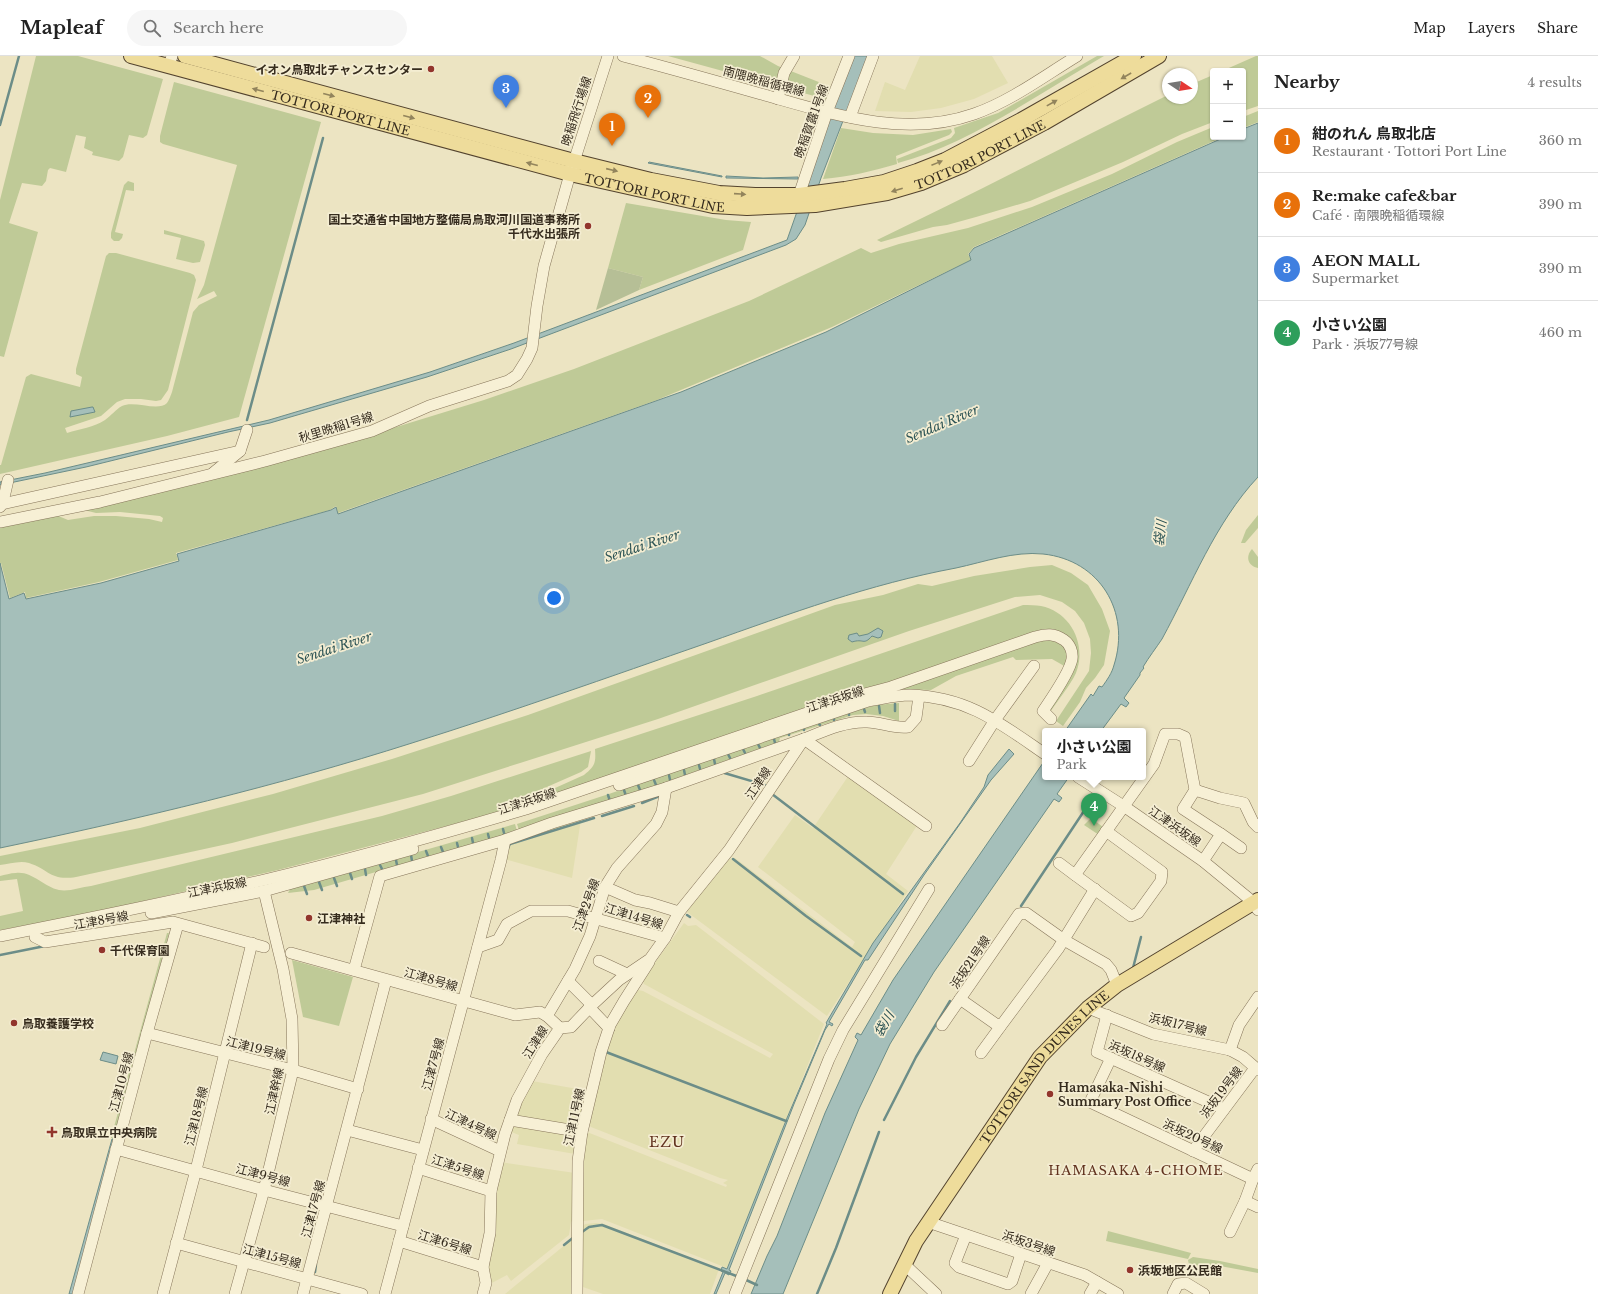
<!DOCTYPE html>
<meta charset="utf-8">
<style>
body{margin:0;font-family:"Libre Baskerville","Noto Sans JP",serif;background:#f6f6f6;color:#222}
.controls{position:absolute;right:12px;top:12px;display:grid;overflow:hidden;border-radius:4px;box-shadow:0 1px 3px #0004}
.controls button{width:36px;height:36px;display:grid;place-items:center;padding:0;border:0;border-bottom:1px solid #e0e0e0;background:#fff;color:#222;font:20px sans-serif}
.compass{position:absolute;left:1162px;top:12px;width:36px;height:36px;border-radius:50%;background:#fff;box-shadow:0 1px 3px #0004;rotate:102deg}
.you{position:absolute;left:554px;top:542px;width:14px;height:14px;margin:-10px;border:3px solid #fff;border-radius:50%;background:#1a73e8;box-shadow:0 0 0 6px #1a73e833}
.badge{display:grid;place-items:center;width:26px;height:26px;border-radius:50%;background:#92352c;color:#fff;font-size:13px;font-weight:700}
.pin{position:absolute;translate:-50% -33px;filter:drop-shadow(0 1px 2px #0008)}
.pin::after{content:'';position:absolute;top:21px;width:14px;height:12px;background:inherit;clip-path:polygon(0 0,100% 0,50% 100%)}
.popup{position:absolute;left:1042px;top:672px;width:104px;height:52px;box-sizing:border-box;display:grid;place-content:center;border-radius:4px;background:#fff;filter:drop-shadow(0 1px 3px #0005);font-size:13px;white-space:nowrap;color:#767676}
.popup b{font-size:15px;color:#222}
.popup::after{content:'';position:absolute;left:50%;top:100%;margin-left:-8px;border:8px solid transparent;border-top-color:#fff}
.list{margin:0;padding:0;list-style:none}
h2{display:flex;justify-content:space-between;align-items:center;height:52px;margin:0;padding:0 16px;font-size:17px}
h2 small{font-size:13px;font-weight:400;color:#767676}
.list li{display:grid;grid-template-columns:26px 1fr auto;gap:12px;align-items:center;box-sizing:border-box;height:64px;padding:0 16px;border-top:1px solid #e0e0e0}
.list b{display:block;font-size:15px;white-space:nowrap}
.list p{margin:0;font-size:13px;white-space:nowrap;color:#767676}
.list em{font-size:13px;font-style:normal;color:#767676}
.icon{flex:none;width:22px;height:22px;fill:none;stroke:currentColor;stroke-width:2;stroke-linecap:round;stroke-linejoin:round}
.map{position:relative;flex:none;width:1258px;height:1238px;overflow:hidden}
header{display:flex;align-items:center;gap:24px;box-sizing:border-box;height:56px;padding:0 20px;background:#fff;border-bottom:1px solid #e0e0e0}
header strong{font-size:19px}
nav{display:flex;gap:22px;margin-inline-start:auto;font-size:14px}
.search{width:280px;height:36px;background:#f6f6f6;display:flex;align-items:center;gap:10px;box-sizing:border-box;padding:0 14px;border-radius:22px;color:#767676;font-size:15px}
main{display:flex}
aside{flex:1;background:#fff}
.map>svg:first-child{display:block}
</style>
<header>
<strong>Mapleaf</strong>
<div class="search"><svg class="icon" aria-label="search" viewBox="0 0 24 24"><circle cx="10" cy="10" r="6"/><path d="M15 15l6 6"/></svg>Search here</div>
<nav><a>Map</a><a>Layers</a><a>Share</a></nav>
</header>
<main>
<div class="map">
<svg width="1258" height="1238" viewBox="0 0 1258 1238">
<rect width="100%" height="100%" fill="#ece4c2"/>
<!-- farmland -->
<g fill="#e2deb0">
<polygon points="920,0 992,0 1008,27 974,43 941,52 911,56 875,55 885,26 905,34"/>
<polygon points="849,719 918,768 886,818 908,835 827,960 687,856 726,803 735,802 852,891 855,886 758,811 795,759 813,772"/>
<polygon points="581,763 572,822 504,803 507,791 511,785"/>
<polygon points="684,867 688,870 696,869 824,968 727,1212 602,1163 583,1165 583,1112 585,1082 587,1076 726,1131 727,1129 723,1127 728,1124 720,1122 591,1071 588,1067 610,980 634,936 638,934 643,935 770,1002 773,998 644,928 643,925 646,919"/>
<polygon points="532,1025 589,1035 582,1065 577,1071 517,1063 514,1059"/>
<polygon points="514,1068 577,1080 575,1098 517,1088 519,1079 509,1075"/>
<polygon points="500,1106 575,1117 573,1164 571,1166 569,1179 511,1225 507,1219 488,1229 486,1220"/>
<polygon points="596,1167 604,1168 719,1213 710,1238 603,1238 583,1231 581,1229 582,1171 585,1168"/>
<polygon points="571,1184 574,1187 573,1238 505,1238"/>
</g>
<!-- green -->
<g fill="#bfca97">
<polygon points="36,0 78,0 163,23 147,79 143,82 129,79 123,101 119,105 92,99 93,96 84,92 86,81 76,79 66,116 50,112 48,114 46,125 42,130 22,127 9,167 38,176 4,301 0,300 0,144"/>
<polygon points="668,0 760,0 778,10 834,32 829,44"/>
<path d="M1097 0H1104C1040 37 969 88 898 107L897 103 951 82 955 77 954 72 998 57Z"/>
<polygon points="1256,0 1258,0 1258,50 1243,55 1243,15 1222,15"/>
<path d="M1213 19V66L1182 78 1123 106 1030 145 976 161 947 169 933 171 881 186 877 184C975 137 1071 87 1168 39V42H1192V28Z"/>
<path d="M174 26 321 66 239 361 167 380 0 418V409H1L26 321 31 318 80 331 82 321 76 318V313L106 200 109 197H116L190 217 194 219 196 224 168 334 161 344 156 345 141 343H125L117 346 101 360 65 372 67 377C80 373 94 371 105 364 111 360 116 353 122 350 134 344 158 356 167 347 169 344 171 339 172 336L193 256 199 249 217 240 214 235 197 243 204 229 237 109 163 88 160 86V80Z"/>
<polygon points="1258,55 1258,66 1243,72 1243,61"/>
<polygon points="1213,71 1213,81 1223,81 974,191 968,198 971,204 832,271 657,344 338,457 336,450 330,454 176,497 178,504 99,526 26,542 25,536 10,542 1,507 0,507 0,471 56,459 68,464 94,460 116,460 149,463 162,466 163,462 160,460 120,456 96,457 80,453 380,376 484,344 574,313 749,245 861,192 871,197 899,188 968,172 1032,151 1112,118 1177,86"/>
<path d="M841 72 873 77 913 79 951 73 952 76 949 79 896 100 897 108C873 115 848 121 823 123Z"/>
<polygon points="128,125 134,127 134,135 126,134 115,176 123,178 122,182 119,185 114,185 111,182 111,177 124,129"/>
<polygon points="626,147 726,164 751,166 743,194 639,234 643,221 608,212"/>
<polygon points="164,174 204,185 205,189 200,206 193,207 176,203 181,182 164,178"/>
<polygon points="1258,459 1258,472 1245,487 1241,487 1246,474"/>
<path d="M1252 493 1258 501V512C1248 510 1245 501 1252 493Z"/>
<path d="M1052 509 1071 517 1088 529 1102 553 1110 575 1104 609 1095 622 1086 632 1080 646 1063 670 1056 665 1089 615 1091 597 1090 583 1084 567 1075 555 1062 546 1040 539 1015 541 909 575 658 663 423 738 232 787 76 821C50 825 50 814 29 807 20 804 9 808 0 809V800L140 772 273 738 392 703 528 659 835 549 883 539 918 528 932 530 974 520 1030 511Z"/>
<path d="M1023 549C1029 549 1036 549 1041 550 1071 556 1087 589 1076 617 1070 630 1057 645 1049 658L1046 655 1075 605 1059 577 522 749 524 746 584 719C595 710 596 707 595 693L757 640Z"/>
<polygon points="1052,582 1057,584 1068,594 1066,611 1052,603 1016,604 1013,601 956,620 931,634 898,633 1000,596"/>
<path d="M899 647V665L883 660 866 658 853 659 780 682 779 686 629 739 519 774 517 768C633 731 747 690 862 653L876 649Z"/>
<path d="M591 695 588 711 581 716 508 748 500 756 278 814 87 858 0 874V860L23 855 17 823 0 825V820C5 819 10 817 16 817 32 815 44 831 59 834 69 836 81 831 91 830L382 760 451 740Z"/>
<polygon points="1091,762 1103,771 1099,779 1084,769"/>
<polygon points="515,768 517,775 314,834 288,837 290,833"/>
<polygon points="167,877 169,877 121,1055 114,1083 111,1082"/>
<polygon points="292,904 353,921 339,970 303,961"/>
<polygon points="1108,1175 1191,1197 1188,1203 1106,1185"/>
<polygon points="1193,1201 1220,1205 1258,1213 1258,1217 1220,1210 1189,1209 1188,1204"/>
</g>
<!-- cemetery -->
<polygon fill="#b6bf96" points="608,212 643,221 639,234 596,254"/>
<!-- water -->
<g fill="#a5bfba" stroke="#6c8d88">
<polygon points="852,0 868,0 821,122 805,169 796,183 786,189 511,293 427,321 270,367 228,376 86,411 0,429 0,426 45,417 269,364 430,316 514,287 787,184"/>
<path d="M1258 67V421C1215 467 1192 528 1162 583 1156 592 1149 601 1143 611L1144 612 1140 617V619L1124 642 1129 647 1126 651 1121 648 1101 675H1065L1091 638 1093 640 1099 630 1102 631C1107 624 1112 617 1114 609 1131 556 1100 504 1043 498 1014 495 984 506 956 512 870 528 789 558 707 587 609 621 511 656 412 687 277 730 139 763 0 792V507L9 543 24 537 26 543 101 527 179 505 177 498 331 454 336 451 338 458 681 336 826 276 971 204 969 198 974 192 1225 81H1243V73Z"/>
<polygon points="649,106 722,120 722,121 648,107"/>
<polygon points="726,120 763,122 798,121 798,123 728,122 726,122"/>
<polygon points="92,351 93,351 95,356 70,361 71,355"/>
<path d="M878 572 883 575 881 581 878 582 872 580C863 590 864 582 852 586L848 583 849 579 857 577 859 580 868 578Z"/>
<polygon points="1009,693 1014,698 991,724 924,819 868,904 865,904 829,966 833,968 832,970 829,968 825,974 794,1048 729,1214 731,1215 729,1219 725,1217 716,1238 714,1238 723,1216 721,1215 722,1211 727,1213 787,1062 827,968 826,967 873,887 960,767 984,731 988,719"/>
<polygon points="1045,704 1045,721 1069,721 1057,738 1062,742 1059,746 1054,743 934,916 890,988 859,1053 783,1238 751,1238 767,1200 777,1180 825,1057 858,984 855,981 857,977 861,979 893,924 915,892"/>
<polygon points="103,996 118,1000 116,1008 100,1004"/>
<polygon points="112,1083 114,1083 73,1238 69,1238"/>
</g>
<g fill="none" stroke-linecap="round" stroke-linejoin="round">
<!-- stream -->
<g stroke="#6c8d88" stroke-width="2.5">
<polyline points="0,69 19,0"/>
<polyline points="247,364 323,82"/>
<polyline points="895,648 895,655"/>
<polyline points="879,650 880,657"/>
<polyline points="864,653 865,656"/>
<polyline points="849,658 849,659"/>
<polyline points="834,663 834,664"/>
<polyline points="819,668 820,669"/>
<polyline points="804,672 804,674"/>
<polyline points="789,678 789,679"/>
<polyline points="774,683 775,687"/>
<polyline points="758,688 760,692"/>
<polyline points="743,693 745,697"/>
<polyline points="728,698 730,702"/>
<polyline points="714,703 715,708"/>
<polyline points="699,709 700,713"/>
<polyline points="684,714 685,719"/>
<polyline points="721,716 768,730"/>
<polyline points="669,719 670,724"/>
<polyline points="654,724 656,729"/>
<polyline points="638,729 640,734"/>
<polyline points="624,734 626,740"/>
<polyline points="772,738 903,838"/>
<polyline points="608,739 610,745"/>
<polyline points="642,747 662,739"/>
<polyline points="602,760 634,750"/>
<polyline points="503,773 504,777"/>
<polyline points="488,778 489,782"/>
<polyline points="472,782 473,787"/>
<polyline points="457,787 458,791"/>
<polyline points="441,791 443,796"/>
<polyline points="508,792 510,788 594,762"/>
<polyline points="426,795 428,800"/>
<polyline points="411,799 412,805"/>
<polyline points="733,803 806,860 861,900"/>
<polyline points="396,804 397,809"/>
<polyline points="380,809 382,813"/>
<polyline points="365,813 366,819"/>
<polyline points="350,817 352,823"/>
<polyline points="334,822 337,830"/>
<polyline points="319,826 322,834"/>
<polyline points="304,830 307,838"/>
<polyline points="1021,850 1084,755 1098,748"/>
<polyline points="687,859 690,861"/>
<polyline points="0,899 45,890"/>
<polyline points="1133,912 1141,881"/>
<polyline points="606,996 786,1065"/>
<polyline points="884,1064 916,1001 950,945"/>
<polyline points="582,1176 589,1171 602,1169 739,1221"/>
<polyline points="564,1189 574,1181"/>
<polyline points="315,1216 316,1208"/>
<polyline points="744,1223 757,1229"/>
<polyline points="817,1238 836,1192 879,1076"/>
</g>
<defs>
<g id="minor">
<path d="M623 0C669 12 715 25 761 38 830 57 903 83 974 58 1011 45 1044 20 1077 0"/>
<polyline points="169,10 172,0"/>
<polyline points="778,43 784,17 794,0"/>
<polyline points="850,61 873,0"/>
<polyline points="799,139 827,56 849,0"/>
<polyline points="213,417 240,395 247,374"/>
<polyline points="2,448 240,395"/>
<polyline points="0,451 3,446 8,424"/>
<polyline points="0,466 100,446 265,405 372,375 429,350 508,325 517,319 527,303 532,292 537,250 544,210 570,118 608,0"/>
<polyline points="804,683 926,770"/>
<path d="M804 683C824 675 845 665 867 666 881 666 894 673 908 671L916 662 919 640"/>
<polyline points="969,705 995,664 1034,610"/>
<polyline points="1078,721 1125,751 1203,805 1253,846 1258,854"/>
<path d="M619 729 868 645C881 643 896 639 910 639 968 641 1000 667 1045 698"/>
<polyline points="1195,734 1220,742 1244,747 1253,766 1258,771"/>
<polyline points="1221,778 1241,792"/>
<polyline points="1059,807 1075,819 1154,708 1165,678 1178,678 1185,681 1195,734 1183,753 1221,778 1203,805"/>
<polyline points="1075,819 1131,860 1138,857 1161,825 1162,816 1106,775"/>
<polyline points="605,831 635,844 650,847 679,856"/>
<polyline points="1095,833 1058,893 1000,971 960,943 1019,858 1026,857 1064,884 1106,908 1111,914 1117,929"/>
<polyline points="151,857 264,835 413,793"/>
<path d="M0 880C87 863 174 845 260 825 349 804 438 779 526 753L857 640 891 631 1035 581C1046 578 1054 577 1064 584 1070 588 1073 596 1072 603 1070 616 1051 643 1043 655L1051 663"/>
<polyline points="35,881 45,886 173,866 264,891"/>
<polyline points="478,891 498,884 507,868 531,855 568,855 665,882"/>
<polyline points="291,897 515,959 540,956 547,960 560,972"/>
<polyline points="599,905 627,918"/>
<polyline points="354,914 380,820 505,784 552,767 666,732 804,683 729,794 679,856 665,882 650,903 619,924 592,949 571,971 560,972 542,998 517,1044 505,1078 491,1135 490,1177 483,1211 486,1227 483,1238"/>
<polyline points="568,925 592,949"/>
<polyline points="589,951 609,972"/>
<polyline points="1088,952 1153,978 1230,994 1243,1001 1258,1014"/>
<polyline points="1107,959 1097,996 1224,1053"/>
<polyline points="547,960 575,913 590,880 605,831 617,812 656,768 662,756 666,732"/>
<polyline points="942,969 960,943"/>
<polyline points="147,977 293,1014 358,1033"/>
<polyline points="1230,994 1239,969 1258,941"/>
<polyline points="981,997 1000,971"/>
<polyline points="1111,1002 1090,1046 1253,1123 1258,1113"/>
<polyline points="431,1063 500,1095"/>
<polyline points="510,1064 582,1076"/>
<polyline points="347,1074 423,1094"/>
<polyline points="116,1093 264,1134 403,1170"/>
<polyline points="1193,1095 1255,1012"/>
<polyline points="418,1112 491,1135"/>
<polyline points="1245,1145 1258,1151"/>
<polyline points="928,1166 1085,1219 1118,1238"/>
<polyline points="1230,1176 1245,1145 1253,1123"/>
<polyline points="966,1179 955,1207 959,1211 1008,1228 1012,1225 1021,1198"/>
<polyline points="399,1185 483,1211"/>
<polyline points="176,1187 362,1238"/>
<polyline points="905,1209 936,1238"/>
<polyline points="78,1238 147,977 178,868"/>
<polyline points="163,1238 196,1114 252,887"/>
<polyline points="235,1238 264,1134 293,1014 292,963 283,913 264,835"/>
<polyline points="303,1238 386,924"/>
<polyline points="385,1238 501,804 505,784"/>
<polyline points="577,1238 578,1105 582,1076 601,996 610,969 624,945 649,906"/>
<polyline points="735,1238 829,1003 843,974 929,833"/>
<polyline points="1031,1238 1048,1207"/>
<polyline points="1090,1238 1097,1226"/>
<polyline points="1173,1238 1178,1228 1186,1227 1204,1238"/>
</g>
<g id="major">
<path id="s1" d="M131 0 570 118 713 150 747 152 815 149 887 137 921 127 964 109 1044 67 1159 0"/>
<polyline points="185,0 574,105 651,124 719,137 755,139 799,139 845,133 884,126 917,115 945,104 1021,64 1134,0"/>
<path id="s2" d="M890 1238 916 1185 1040 1001 1088 952 1117 929 1258 844"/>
</g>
</defs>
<!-- minor casing -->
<use href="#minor" stroke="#86755a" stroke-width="12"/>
<!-- major casing -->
<use href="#major" stroke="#53432e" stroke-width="16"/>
<!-- minor -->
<use href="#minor" stroke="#f7f0d5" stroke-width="11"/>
<!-- major -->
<use href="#major" stroke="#eedc9b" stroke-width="14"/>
</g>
<!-- one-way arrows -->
<defs><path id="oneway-solid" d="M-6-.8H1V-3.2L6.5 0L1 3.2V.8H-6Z"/></defs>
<g fill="#92845c">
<use href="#oneway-solid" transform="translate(1126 20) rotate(150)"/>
<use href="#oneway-solid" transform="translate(258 34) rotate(-165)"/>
<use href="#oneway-solid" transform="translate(329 39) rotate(15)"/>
<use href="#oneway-solid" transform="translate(1052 47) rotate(-29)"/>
<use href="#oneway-solid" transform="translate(409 61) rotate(15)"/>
<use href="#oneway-solid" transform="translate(937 107) rotate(-22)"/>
<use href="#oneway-solid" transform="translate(532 108) rotate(-165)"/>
<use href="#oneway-solid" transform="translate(612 114) rotate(13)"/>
<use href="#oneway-solid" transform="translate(897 134) rotate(163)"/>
<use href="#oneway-solid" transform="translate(740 138) rotate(4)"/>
</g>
<!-- markers -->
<g fill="#92352c" stroke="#f4edd2" stroke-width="1.5">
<circle cx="431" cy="13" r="4"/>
<circle cx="588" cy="170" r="4"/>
<circle cx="309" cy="862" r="4"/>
<circle cx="102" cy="894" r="4"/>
<circle cx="14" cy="967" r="4"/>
<circle cx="1050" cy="1038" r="4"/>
<path d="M50 1070h4v4h4v4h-4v4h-4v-4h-4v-4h4z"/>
<circle cx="1130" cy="1214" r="4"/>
</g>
<g text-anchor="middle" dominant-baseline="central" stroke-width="3.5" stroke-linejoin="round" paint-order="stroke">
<!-- poi labels -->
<g font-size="12" font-weight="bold" fill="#362c1e" stroke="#f4edd2" text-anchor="start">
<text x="423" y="13" text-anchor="end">イオン鳥取北チャンスセンター</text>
<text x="580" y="163" text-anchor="end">国土交通省中国地方整備局鳥取河川国道事務所<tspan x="580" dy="14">千代水出張所</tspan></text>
<text x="317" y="862">江津神社</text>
<text x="110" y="894">千代保育園</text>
<text x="22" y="967">鳥取養護学校</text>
<text x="1058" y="1031">Hamasaka-Nishi<tspan x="1058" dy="14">Summary Post Office</tspan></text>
<text x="61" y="1076">鳥取県立中央病院</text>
<text x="1138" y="1214">浜坂地区公民館</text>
</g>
<!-- street labels -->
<g font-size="12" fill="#362c1e" stroke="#f4edd2">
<text transform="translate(764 25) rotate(15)">南隈晩稲循環線</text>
<text transform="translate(576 55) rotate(-72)">晩稲飛行場線</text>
<text stroke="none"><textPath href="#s1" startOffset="217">TOTTORI PORT LINE</textPath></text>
<text transform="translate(811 65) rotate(-70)">晩稲賀露1号線</text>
<text stroke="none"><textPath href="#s1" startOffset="877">TOTTORI PORT LINE</textPath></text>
<text stroke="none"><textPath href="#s1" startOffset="541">TOTTORI PORT LINE</textPath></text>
<text transform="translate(336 371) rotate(-17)">秋里晩稲1号線</text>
<text transform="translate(835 643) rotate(-18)">江津浜坂線</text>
<text transform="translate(758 727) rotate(-56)">江津線</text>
<text transform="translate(527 745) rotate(-18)">江津浜坂線</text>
<text transform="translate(1175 770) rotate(35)">江津浜坂線</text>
<text transform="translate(217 831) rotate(-11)">江津浜坂線</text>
<text transform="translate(586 849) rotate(-70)">江津2号線</text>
<text transform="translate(634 860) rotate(17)">江津14号線</text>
<text transform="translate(101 864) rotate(-10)">江津8号線</text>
<text transform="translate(970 906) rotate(-56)">浜坂21号線</text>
<text transform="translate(431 923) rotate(16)">江津8号線</text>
<text transform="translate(1178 968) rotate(14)">浜坂17号線</text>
<text transform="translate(535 986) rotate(-58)">江津線</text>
<text transform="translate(256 992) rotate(14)">江津19号線</text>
<text transform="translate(1137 1000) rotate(24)">浜坂18号線</text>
<text transform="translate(433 1008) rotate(-75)">江津7号線</text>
<text stroke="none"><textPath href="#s2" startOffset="276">TOTTORI SAND DUNES LINE</textPath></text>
<text transform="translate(121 1026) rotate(-75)">江津10号線</text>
<text transform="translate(274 1035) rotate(-78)">江津幹線</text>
<text transform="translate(1221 1036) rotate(-53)">浜坂19号線</text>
<text transform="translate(196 1060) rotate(-76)">江津18号線</text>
<text transform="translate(574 1061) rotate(-78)">江津11号線</text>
<text transform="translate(471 1068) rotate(25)">江津4号線</text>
<text transform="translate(1193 1080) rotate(25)">浜坂20号線</text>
<text transform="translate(458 1111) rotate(18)">江津5号線</text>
<text transform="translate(263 1119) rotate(15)">江津9号線</text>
<text transform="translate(313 1153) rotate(-75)">江津17号線</text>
<text transform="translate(445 1186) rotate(17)">江津6号線</text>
<text transform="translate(1029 1187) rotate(19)">浜坂3号線</text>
<text transform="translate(272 1200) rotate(15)">江津15号線</text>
</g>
<!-- water labels -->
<g font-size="13" font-style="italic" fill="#2d5455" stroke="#f4edd2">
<text transform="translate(942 368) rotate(-23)">Sendai River</text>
<text transform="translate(1160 477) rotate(-83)">袋川</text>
<text transform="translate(642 490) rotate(-18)">Sendai River</text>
<text transform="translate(334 592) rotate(-18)">Sendai River</text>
<text transform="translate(884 968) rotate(-59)">袋川</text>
</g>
<!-- neighbourhood labels -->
<g font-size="13" letter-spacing="1" fill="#61331f" stroke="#f4edd2">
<text x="1136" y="1114">HAMASAKA 4-CHOME</text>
</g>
<!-- quarter labels -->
<g font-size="14" letter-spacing="1" fill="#61331f" stroke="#f4edd2">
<text x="667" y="1086">EZU</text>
</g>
</g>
</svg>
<div class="controls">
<button>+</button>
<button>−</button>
</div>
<svg class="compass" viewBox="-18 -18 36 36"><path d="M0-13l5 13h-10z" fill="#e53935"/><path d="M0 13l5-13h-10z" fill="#767676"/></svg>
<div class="you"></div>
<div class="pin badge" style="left:612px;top:90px;background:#e8710a">1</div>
<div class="pin badge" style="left:648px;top:62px;background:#e8710a">2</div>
<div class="pin badge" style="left:506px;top:52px;background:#3f7fe0">3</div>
<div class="pin badge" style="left:1094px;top:770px;background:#2e9e5b">4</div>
<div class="popup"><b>小さい公園</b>Park</div>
</div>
<aside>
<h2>Nearby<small>4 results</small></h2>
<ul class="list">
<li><span class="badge" style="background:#e8710a">1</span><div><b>紺のれん 鳥取北店</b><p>Restaurant · Tottori Port Line</p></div><em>360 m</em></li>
<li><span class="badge" style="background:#e8710a">2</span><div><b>Re:make cafe&amp;bar</b><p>Café · 南隈晩稲循環線</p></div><em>390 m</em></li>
<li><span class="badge" style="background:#3f7fe0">3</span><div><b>AEON MALL</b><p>Supermarket</p></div><em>390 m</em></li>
<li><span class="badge" style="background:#2e9e5b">4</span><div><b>小さい公園</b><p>Park · 浜坂77号線</p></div><em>460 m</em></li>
</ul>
</aside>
</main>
